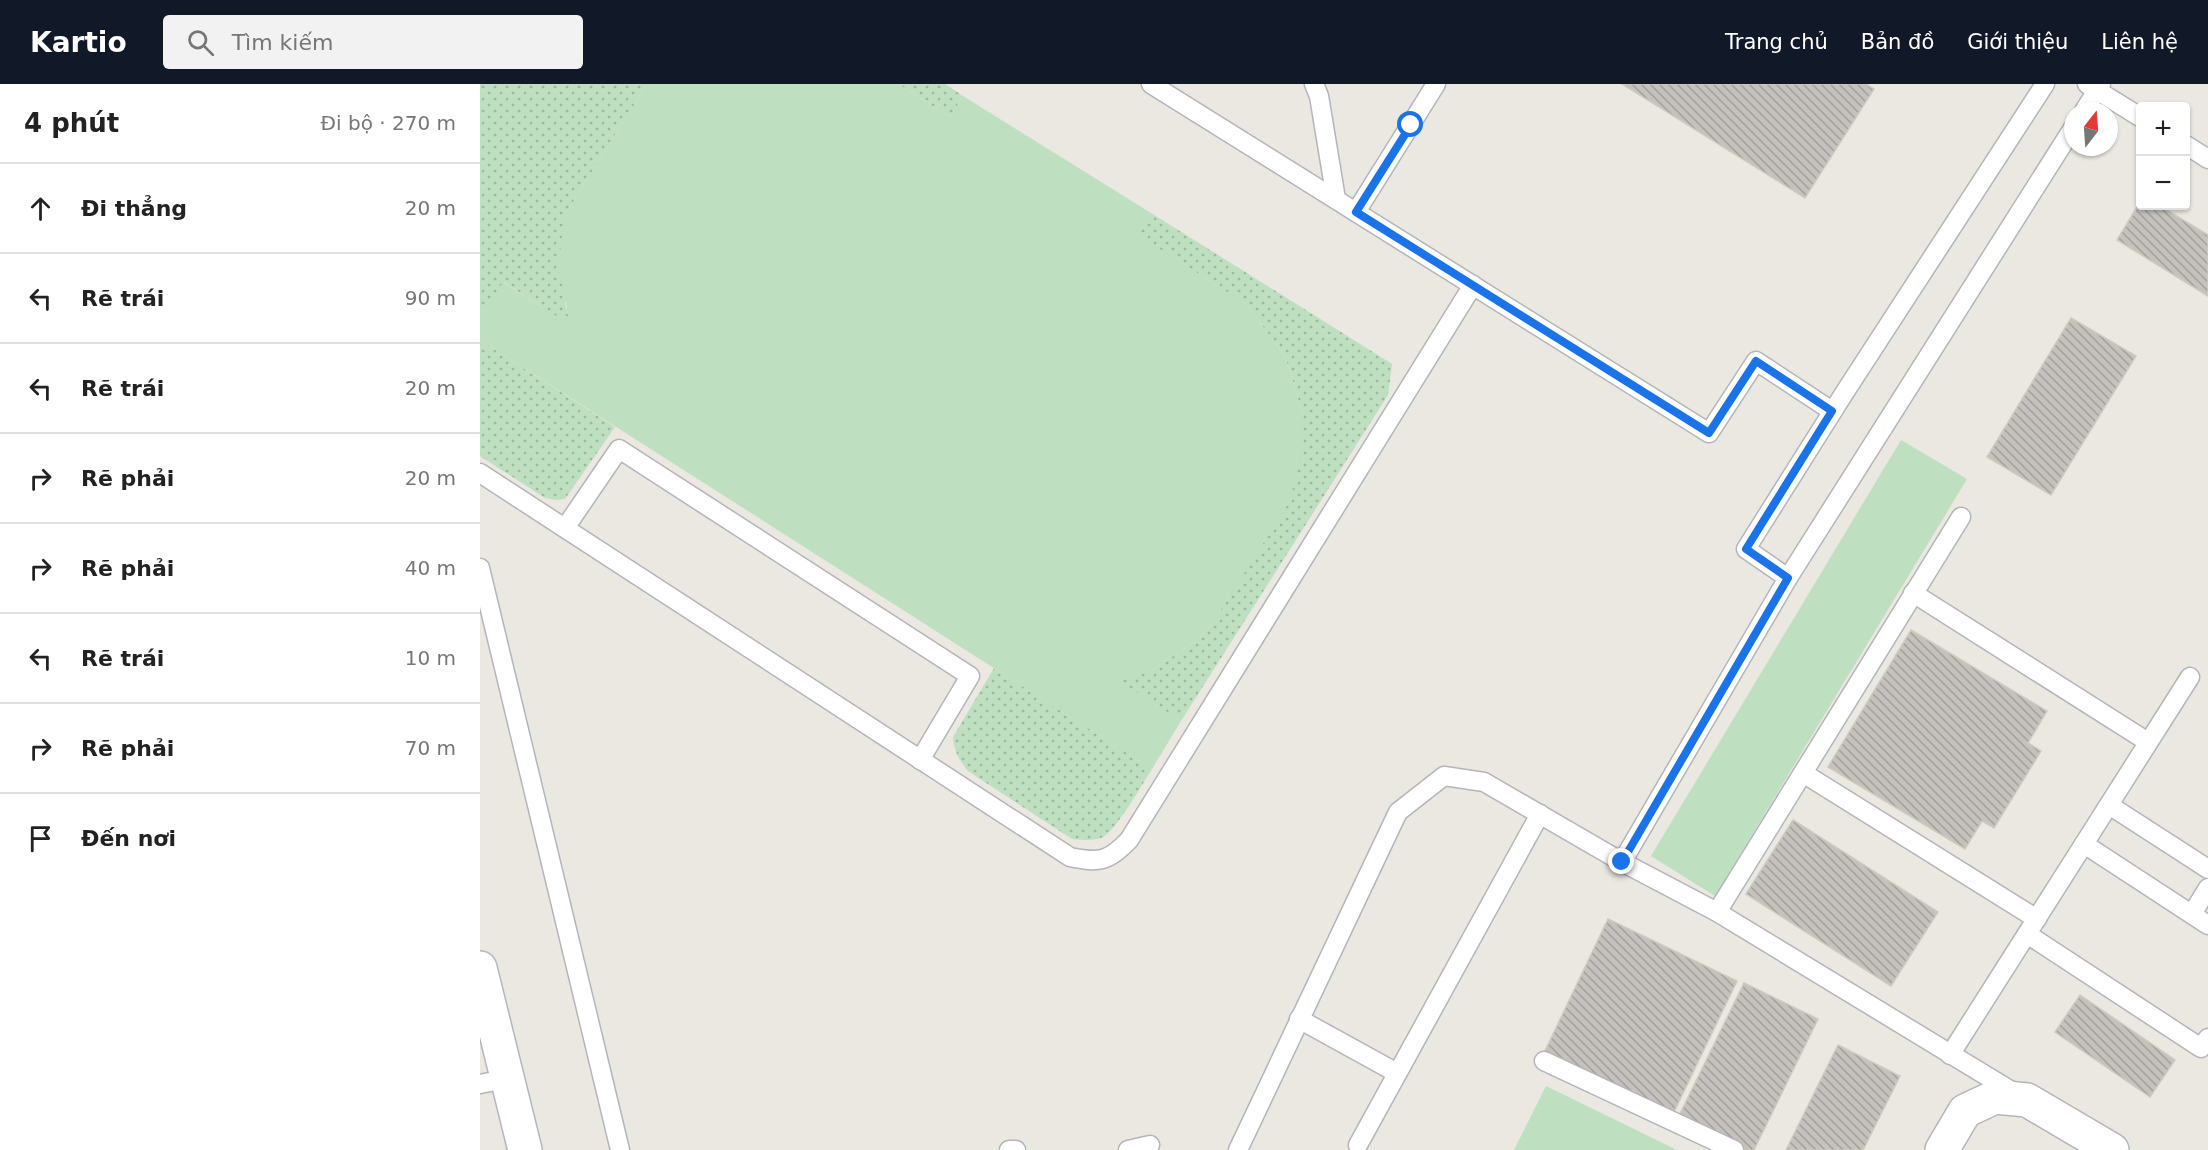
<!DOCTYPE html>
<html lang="vi">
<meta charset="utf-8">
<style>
body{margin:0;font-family:"DejaVu Sans",sans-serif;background:#f2f2f2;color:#222}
.controls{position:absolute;right:18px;top:18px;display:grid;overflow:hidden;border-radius:6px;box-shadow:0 2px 4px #0004}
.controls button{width:54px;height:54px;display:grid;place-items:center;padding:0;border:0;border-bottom:2px solid #e0e0e0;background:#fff;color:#222;font:30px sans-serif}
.compass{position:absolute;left:1584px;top:18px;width:54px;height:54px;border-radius:50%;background:#fff;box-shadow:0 2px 4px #0004;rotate:17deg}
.stop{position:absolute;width:18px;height:18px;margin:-14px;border:4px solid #1a73e8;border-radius:50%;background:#fff}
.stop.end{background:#1a73e8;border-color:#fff;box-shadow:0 2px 6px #0008}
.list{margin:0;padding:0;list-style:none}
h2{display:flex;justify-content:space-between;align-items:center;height:78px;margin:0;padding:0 24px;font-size:26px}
h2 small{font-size:20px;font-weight:400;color:#767676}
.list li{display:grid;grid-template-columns:39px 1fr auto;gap:18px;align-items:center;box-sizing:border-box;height:90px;padding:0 24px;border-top:2px solid #e0e0e0}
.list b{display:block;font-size:22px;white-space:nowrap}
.list em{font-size:20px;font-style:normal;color:#767676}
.icon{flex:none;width:33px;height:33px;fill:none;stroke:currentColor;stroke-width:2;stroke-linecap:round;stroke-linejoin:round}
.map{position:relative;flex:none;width:1728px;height:1066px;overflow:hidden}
header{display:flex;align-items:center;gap:36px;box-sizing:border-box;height:84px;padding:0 30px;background:#111827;color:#fff}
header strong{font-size:28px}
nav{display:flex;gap:33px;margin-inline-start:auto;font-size:21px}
.search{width:420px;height:54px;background:#f2f2f2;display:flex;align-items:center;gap:15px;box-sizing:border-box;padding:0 21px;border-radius:6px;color:#767676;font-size:22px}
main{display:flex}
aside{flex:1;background:#fff}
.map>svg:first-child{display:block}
</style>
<header>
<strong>Kartio</strong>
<div class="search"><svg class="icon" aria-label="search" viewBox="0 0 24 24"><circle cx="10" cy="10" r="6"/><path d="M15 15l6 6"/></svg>Tìm kiếm</div>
<nav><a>Trang chủ</a><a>Bản đồ</a><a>Giới thiệu</a><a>Liên hệ</a></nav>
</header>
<main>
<aside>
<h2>4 phút<small>Đi bộ · 270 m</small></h2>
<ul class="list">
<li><svg class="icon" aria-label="ahead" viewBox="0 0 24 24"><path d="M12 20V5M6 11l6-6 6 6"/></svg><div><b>Đi thẳng</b></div><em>20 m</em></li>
<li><svg class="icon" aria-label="left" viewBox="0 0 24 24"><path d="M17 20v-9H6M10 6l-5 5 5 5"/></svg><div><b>Rẽ trái</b></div><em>90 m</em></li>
<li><svg class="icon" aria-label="left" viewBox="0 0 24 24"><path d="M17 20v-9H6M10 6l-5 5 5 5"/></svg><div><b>Rẽ trái</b></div><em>20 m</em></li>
<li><svg class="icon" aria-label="right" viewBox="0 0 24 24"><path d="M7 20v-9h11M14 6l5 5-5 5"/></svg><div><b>Rẽ phải</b></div><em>20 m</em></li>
<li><svg class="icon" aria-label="right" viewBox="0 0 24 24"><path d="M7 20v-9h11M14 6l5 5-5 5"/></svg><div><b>Rẽ phải</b></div><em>40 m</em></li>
<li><svg class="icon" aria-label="left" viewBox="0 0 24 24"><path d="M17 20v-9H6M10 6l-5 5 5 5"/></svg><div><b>Rẽ trái</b></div><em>10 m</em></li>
<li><svg class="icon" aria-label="right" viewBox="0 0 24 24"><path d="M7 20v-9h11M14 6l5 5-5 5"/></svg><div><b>Rẽ phải</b></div><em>70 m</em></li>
<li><svg class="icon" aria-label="arrive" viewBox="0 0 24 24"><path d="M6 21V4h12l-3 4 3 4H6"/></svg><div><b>Đến nơi</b></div></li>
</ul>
</aside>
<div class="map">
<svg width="1728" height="1066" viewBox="0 0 1728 1066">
<defs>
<pattern id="grass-dots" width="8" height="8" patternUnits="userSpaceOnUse" patternTransform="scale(1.5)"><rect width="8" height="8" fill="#bfdfc1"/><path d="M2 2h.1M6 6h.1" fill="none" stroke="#9eb8a0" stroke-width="1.8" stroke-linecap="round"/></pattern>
<pattern id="building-back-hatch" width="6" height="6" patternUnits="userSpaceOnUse" patternTransform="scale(1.5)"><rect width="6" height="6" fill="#c5c2bd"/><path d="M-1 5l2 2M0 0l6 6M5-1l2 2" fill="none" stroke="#a3a19d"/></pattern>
</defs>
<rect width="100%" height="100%" fill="#eae8e0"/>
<!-- grass -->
<g fill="url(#grass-dots)">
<polygon points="0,0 167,0 86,129 85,220 91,242 24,198 0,234"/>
<polygon points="418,0 465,0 483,12 470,33"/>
<polygon points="671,129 912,280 908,311 701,637 639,597 676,584 718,555 733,539 823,360 823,331 805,272 766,220 657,151"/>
<polygon points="0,256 135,343 85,415 76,416 65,414 0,372"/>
<path d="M514 584 672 685C662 700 636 748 621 754 611 757 602 756 592 755L488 687C479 676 474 667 473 653Z"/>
</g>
<!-- park -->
<g fill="#bfdfc1">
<polygon points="167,0 418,0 470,33 483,12 671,129 658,151 766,220 805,272 823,331 823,360 817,391 808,420 733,539 718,555 676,584 640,597 701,637 672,685 0,256 0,234 23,198 90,241 79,185 81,158 86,129"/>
<polygon points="1421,356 1487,395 1235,812 1171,772"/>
<polygon points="1066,1002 1197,1066 1034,1066"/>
</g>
<!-- building -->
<g fill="url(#building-back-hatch)" stroke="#cecabf" stroke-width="1.5">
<polygon points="1142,0 1386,0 1394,5 1325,114"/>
<polygon points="1660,118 1660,122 1680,122 1728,151 1728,212 1637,156"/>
<polygon points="1591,234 1656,272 1571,411 1507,373"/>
<polygon points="1431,546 1567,627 1548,659 1561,667 1514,744 1502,737 1485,765 1348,683"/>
<polygon points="1313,736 1458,828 1411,902 1266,810"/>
<polygon points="1128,835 1257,897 1193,1030 1064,969"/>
<polygon points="1264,899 1338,935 1274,1066 1263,1066 1198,1034"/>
<polygon points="1600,911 1695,976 1670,1013 1575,948"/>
<polygon points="1358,961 1420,992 1383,1066 1306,1066"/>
</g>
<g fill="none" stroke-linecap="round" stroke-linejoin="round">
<defs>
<g id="lane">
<polyline points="671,0 1229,349 1276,277 1352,327"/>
<polyline points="834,0 839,12 856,115"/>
<polyline points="1607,0 1660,33"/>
<polyline points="1604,27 1621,0"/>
<polyline points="1706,61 1728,75"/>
<polyline points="876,128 956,0"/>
<path d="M0 389 590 773C619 779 628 778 649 756L993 201"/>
<polyline points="85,444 139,365 490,592 440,676"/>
<polyline points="0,484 140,1066"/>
<polyline points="1308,494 1266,465 1363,311 1565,0"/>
<polyline points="1433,509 1668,658"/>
<polyline points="1323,689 1557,835"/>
<polyline points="1629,721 1728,785"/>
<polyline points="1604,760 1728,841"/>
<polyline points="1142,778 1308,494 1593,44"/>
<polyline points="1237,828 1481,433"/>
<polyline points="1712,830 1728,804"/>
<polyline points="1547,850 1721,964 1728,954"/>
<polyline points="819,935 917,989"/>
<polyline points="1470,971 1710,593"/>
<polyline points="1064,977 1254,1066"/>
<polyline points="0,1000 26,995"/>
<polyline points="878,1061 1060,730"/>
<polyline points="529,1066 536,1066"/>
<polyline points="648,1066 670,1061"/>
<polyline points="758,1066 918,728 964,692 1004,698 1142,778 1237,828 1533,1008"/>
</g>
<polyline id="street" points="1462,1066 1485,1027 1515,1013 1547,1016 1632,1066"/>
<polyline id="secondary" points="0,884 45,1066"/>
</defs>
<!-- lane casing -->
<use href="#lane" stroke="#b3b5b9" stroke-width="21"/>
<!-- street casing -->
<use href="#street" stroke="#b3b5b9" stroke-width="36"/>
<!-- secondary casing -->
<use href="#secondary" stroke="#b4b6bb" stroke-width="36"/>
<!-- lane -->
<use href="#lane" stroke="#fff" stroke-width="18"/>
<!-- street -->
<use href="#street" stroke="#fff" stroke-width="33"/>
<!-- secondary -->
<use href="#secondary" stroke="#fff" stroke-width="33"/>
</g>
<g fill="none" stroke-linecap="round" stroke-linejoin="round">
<!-- route -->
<polyline stroke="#1a73e8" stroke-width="8" points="931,41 876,128 1229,349 1276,277 1352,327 1266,465 1308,494 1142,778"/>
</g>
</svg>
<div class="controls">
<button>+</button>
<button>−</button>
</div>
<svg class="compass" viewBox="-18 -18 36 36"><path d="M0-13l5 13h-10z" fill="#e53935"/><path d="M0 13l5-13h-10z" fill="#767676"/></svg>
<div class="stop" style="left:931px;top:41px"></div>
<div class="stop end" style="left:1142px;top:778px"></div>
</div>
</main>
